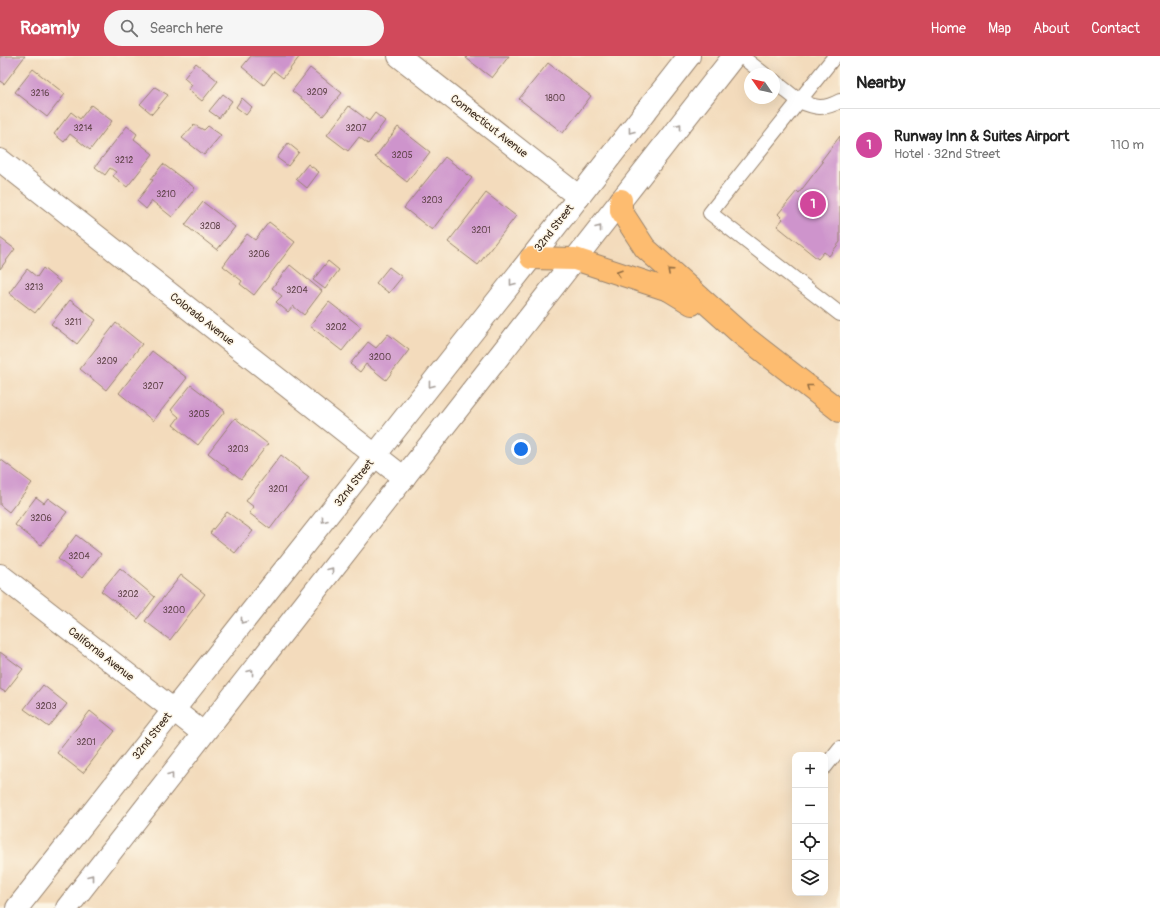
<!DOCTYPE html>
<meta charset="utf-8">
<style>
body{margin:0;font-family:Pangolin,sans-serif;background:#f6f6f6;color:#222}
.controls{position:absolute;right:12px;bottom:12px;display:grid;overflow:hidden;border-radius:8px;box-shadow:0 4px 16px #0002}
.controls button{width:36px;height:36px;display:grid;place-items:center;padding:0;border:0;border-bottom:1px solid #e0e0e0;background:#fff;color:#222;font:20px sans-serif}
.compass{position:absolute;left:744px;top:12px;width:36px;height:36px;border-radius:50%;background:#fff;box-shadow:0 4px 16px #0002;rotate:304deg}
.you{position:absolute;left:521px;top:393px;width:14px;height:14px;margin:-10px;border:3px solid #fff;border-radius:50%;background:#1a73e8;box-shadow:0 0 0 6px #1a73e833}
.badge{display:grid;place-items:center;width:26px;height:26px;border-radius:50%;background:#d1495b;color:#fff;font-size:13px;font-weight:700}
.pin{position:absolute;translate:-50% -50%;border:2px solid #fff;box-shadow:0 1px 4px #0006}
.list{margin:0;padding:0;list-style:none}
h2{display:flex;justify-content:space-between;align-items:center;height:52px;margin:0;padding:0 16px;font-size:17px}
h2 small{font-size:13px;font-weight:400;color:#767676}
.list li{display:grid;grid-template-columns:26px 1fr auto;gap:12px;align-items:center;box-sizing:border-box;height:72px;padding:0 16px;border-top:1px solid #e0e0e0}
.list b{display:block;font-size:15px;white-space:nowrap}
.list p{margin:0;font-size:13px;white-space:nowrap;color:#767676}
.list em{font-size:13px;font-style:normal;color:#767676}
.icon{flex:none;width:22px;height:22px;fill:none;stroke:currentColor;stroke-width:2;stroke-linecap:round;stroke-linejoin:round}
.map{position:relative;flex:none;width:840px;height:852px;overflow:hidden}
header{display:flex;align-items:center;gap:24px;box-sizing:border-box;height:56px;padding:0 20px;background:#d1495b;color:#fff}
header strong{font-size:19px}
nav{display:flex;gap:22px;margin-inline-start:auto;font-size:14px}
.search{width:280px;height:36px;background:#f6f6f6;display:flex;align-items:center;gap:10px;box-sizing:border-box;padding:0 14px;border-radius:22px;color:#767676;font-size:15px}
main{display:flex}
aside{flex:1;background:#fff}
.map>svg:first-child{display:block}
</style>
<header>
<strong>Roamly</strong>
<div class="search"><svg class="icon" aria-label="search" viewBox="0 0 24 24"><circle cx="10" cy="10" r="6"/><path d="M15 15l6 6"/></svg>Search here</div>
<nav><a>Home</a><a>Map</a><a>About</a><a>Contact</a></nav>
</header>
<main>
<div class="map">
<svg width="840" height="852" viewBox="0 0 840 852">
<rect width="100%" height="100%" fill="#fcf5e5"/>
<filter id="ink" filterUnits="userSpaceOnUse"><feTurbulence type="fractalNoise" baseFrequency=".025" numOctaves="2"/><feDisplacementMap in="SourceGraphic" scale="8" xChannelSelector="R" yChannelSelector="G"/><feConvolveMatrix kernelMatrix="1 2 1 2 8 2 1 2 1" color-interpolation-filters="sRGB"/></filter>
<filter id="wash" filterUnits="userSpaceOnUse"><feTurbulence type="fractalNoise" baseFrequency=".012" numOctaves="4" result="noise"/><feDisplacementMap in="SourceGraphic" scale="16" xChannelSelector="R" yChannelSelector="G"/><feGaussianBlur stdDeviation="0.9" result="paint"/><feColorMatrix in="noise" values="0 0 0 0 0 0 0 0 0 0 0 0 0 0 0 0 0 1.4 0 .05"/><feComposite in="paint" operator="in"/></filter>
<g filter="url(#wash)">
<rect width="100%" height="100%" fill="#f3dbbc"/>
<g id="blocks">
<!-- building -->
<g fill="#ce94cc">
<polygon points="0,0 25,0 4,28 0,25"/>
<polygon points="251,0 300,0 283,22 274,15 264,29 242,11"/>
<polygon points="467,0 509,0 492,22 466,2"/>
<polygon points="196,7 218,25 202,45 188,34 192,29 184,22"/>
<polygon points="548,7 591,40 563,77 519,43"/>
<polygon points="310,12 342,37 323,60 292,35"/>
<polygon points="33,13 65,38 47,61 15,36"/>
<polygon points="155,31 168,39 152,58 140,48"/>
<polygon points="223,38 232,45 219,62 209,55"/>
<polygon points="242,42 252,51 246,59 236,51"/>
<polygon points="91,49 112,65 90,94 70,78 64,86 54,78 71,56 80,63"/>
<polygon points="349,50 369,65 375,57 385,65 368,88 359,81 348,95 327,79"/>
<polygon points="194,69 204,74 208,70 221,79 204,99 182,82"/>
<polygon points="127,70 137,78 134,83 153,98 127,131 113,120 116,116 110,112 105,119 95,111"/>
<polygon points="398,71 430,96 407,126 375,101"/>
<polygon points="840,80 840,186 829,200 824,196 818,203 777,170 783,163 778,158 797,135 799,137 823,106 821,105"/>
<polygon points="288,87 299,96 288,110 277,102"/>
<polygon points="445,101 472,122 432,174 404,152"/>
<polygon points="163,108 195,132 172,161 152,145 146,153 137,145 153,124 151,123"/>
<polygon points="308,108 319,116 307,132 296,123"/>
<polygon points="486,137 516,160 478,209 448,186"/>
<polygon points="203,146 235,171 217,194 185,169"/>
<polygon points="269,166 295,186 254,239 240,228 242,225 223,210 247,178 255,184"/>
<polygon points="0,182 15,193 0,213"/>
<polygon points="328,205 339,214 325,233 313,224"/>
<polygon points="290,209 322,235 304,259 293,250 288,256 276,246 282,240 272,232"/>
<polygon points="389,211 402,221 389,237 376,227"/>
<polygon points="43,212 60,226 35,257 9,237 27,213 37,221"/>
<polygon points="70,244 96,264 77,288 51,268"/>
<polygon points="329,246 361,271 342,295 310,270"/>
<polygon points="116,267 142,288 106,334 80,313"/>
<polygon points="388,278 409,294 386,324 366,308 360,316 350,308 368,286 376,292"/>
<polygon points="152,295 187,322 153,365 119,337"/>
<polygon points="191,329 225,355 198,389 173,369 179,361 171,354"/>
<polygon points="235,362 268,388 241,423 208,397"/>
<polygon points="281,399 309,421 270,473 249,457 254,451 246,445"/>
<polygon points="0,403 32,427 9,456 0,449"/>
<polygon points="36,441 44,447 48,442 67,456 41,489 15,469"/>
<polygon points="227,456 253,475 235,497 210,477"/>
<polygon points="76,479 101,498 82,522 58,503"/>
<polygon points="120,512 155,541 138,563 101,535"/>
<polygon points="181,519 205,538 170,584 145,565"/>
<polygon points="0,596 23,613 5,636 0,633"/>
<polygon points="43,629 67,648 49,671 24,653"/>
<polygon points="90,655 115,675 83,717 57,697"/>
</g>
</g>
</g>
<g filter="url(#ink)">
<use href="#blocks" fill-opacity="0" stroke="#97826d" stroke-width="1"/>
<g fill="none" stroke-linecap="round" stroke-linejoin="round">
<defs>
<g id="service">
<polyline points="741,0 764,18"/>
<polyline points="774,25 799,45 835,0"/>
<path d="M840 45C823 54 816 52 799 45L710 157 840 258"/>
<polyline points="825,711 840,692"/>
</g>
<g id="minor">
<polyline points="399,0 579,141"/>
<polyline points="0,104 404,422"/>
<polyline points="0,519 203,677"/>
</g>
<g id="tertiary">
<polyline points="17,852 531,202 689,0"/>
<polyline points="67,852 734,0"/>
</g>
<g id="motorway">
<polyline points="621,144 621,155 645,192 741,278 840,355"/>
<polyline points="531,202 575,203 669,234 692,248"/>
</g>
</defs>
<!-- service casing -->
<use href="#service" stroke="#97826d" stroke-width="16"/>
<!-- minor casing -->
<use href="#minor" stroke="#97826d" stroke-width="24"/>
<!-- tertiary casing -->
<use href="#tertiary" stroke="#97826d" stroke-width="24"/>
<!-- motorway casing -->
<use href="#motorway" stroke="#97826d" stroke-width="24"/>
<!-- service -->
<use href="#service" stroke="#fff" stroke-width="14"/>
<!-- minor -->
<use href="#minor" stroke="#fff" stroke-width="22"/>
<!-- tertiary -->
<use href="#tertiary" stroke="#fff" stroke-width="22"/>
<!-- motorway -->
<use href="#motorway" stroke="#fdbc6f" stroke-width="22"/>
</g>
<!-- one-way arrows -->
<defs><path id="oneway-chevron" d="M-2-3.5L2.5 0L-2 3.5" fill="none" stroke-width="1.6" stroke-linecap="round" stroke-linejoin="round"/></defs>
<g stroke="#a79f9a">
<use href="#oneway-chevron" transform="translate(679 70) rotate(-52)"/>
<use href="#oneway-chevron" transform="translate(631 75) rotate(128)"/>
<use href="#oneway-chevron" transform="translate(599 172) rotate(-52)"/>
<use href="#oneway-chevron" transform="translate(512 227) rotate(128)"/>
<use href="#oneway-chevron" transform="translate(431 329) rotate(128)"/>
<use href="#oneway-chevron" transform="translate(324 464) rotate(128)"/>
<use href="#oneway-chevron" transform="translate(331 514) rotate(-52)"/>
<use href="#oneway-chevron" transform="translate(243 565) rotate(128)"/>
<use href="#oneway-chevron" transform="translate(251 616) rotate(-52)"/>
<use href="#oneway-chevron" transform="translate(171 719) rotate(-52)"/>
<use href="#oneway-chevron" transform="translate(91 821) rotate(-52)"/>
</g>
<g stroke="#926c42">
<use href="#oneway-chevron" transform="translate(670 215) rotate(-138)"/>
<use href="#oneway-chevron" transform="translate(619 217) rotate(-162)"/>
<use href="#oneway-chevron" transform="translate(809 331) rotate(-142)"/>
</g>
</g>
<g text-anchor="middle" dominant-baseline="central" stroke-width="3" stroke-linejoin="round" paint-order="stroke">
<!-- number labels -->
<g font-size="9" fill="#60444a">
<text x="317" y="36">3209</text>
<text x="40" y="37">3216</text>
<text x="555" y="42">1800</text>
<text x="83" y="72">3214</text>
<text x="356" y="72">3207</text>
<text x="402" y="99">3205</text>
<text x="124" y="104">3212</text>
<text x="166" y="138">3210</text>
<text x="432" y="144">3203</text>
<text x="210" y="170">3208</text>
<text x="481" y="174">3201</text>
<text x="259" y="198">3206</text>
<text x="34" y="231">3213</text>
<text x="297" y="234">3204</text>
<text x="73" y="266">3211</text>
<text x="336" y="271">3202</text>
<text x="380" y="301">3200</text>
<text x="107" y="305">3209</text>
<text x="153" y="330">3207</text>
<text x="199" y="358">3205</text>
<text x="238" y="393">3203</text>
<text x="278" y="433">3201</text>
<text x="41" y="462">3206</text>
<text x="79" y="500">3204</text>
<text x="128" y="538">3202</text>
<text x="174" y="554">3200</text>
<text x="46" y="650">3203</text>
<text x="86" y="686">3201</text>
</g>
<!-- street labels -->
<g font-size="11" fill="#3b2a1e" stroke="#fcf5e5">
<text transform="translate(489 70) rotate(38)">Connecticut Avenue</text>
<text transform="translate(554 172) rotate(-52)">32nd Street</text>
<text transform="translate(202 263) rotate(38)">Colorado Avenue</text>
<text transform="translate(354 427) rotate(-52)">32nd Street</text>
<text transform="translate(101 598) rotate(38)">California Avenue</text>
<text transform="translate(152 680) rotate(-52)">32nd Street</text>
</g>
</g>
</svg>
<div class="controls">
<button>+</button>
<button>−</button>
<button><svg class="icon" aria-label="locate" viewBox="0 0 24 24"><circle cx="12" cy="12" r="6"/><path d="M12 2v4M12 18v4M2 12h4M18 12h4"/></svg></button>
<button><svg class="icon" aria-label="layers" viewBox="0 0 24 24"><path d="M12 4l9 5-9 5-9-5zM3 14l9 5 9-5"/></svg></button>
</div>
<svg class="compass" viewBox="-18 -18 36 36"><path d="M0-13l5 13h-10z" fill="#e53935"/><path d="M0 13l5-13h-10z" fill="#767676"/></svg>
<div class="you"></div>
<div class="pin badge" style="left:813px;top:148px;background:#d1479c">1</div>
</div>
<aside>
<h2>Nearby<small></small></h2>
<ul class="list">
<li><span class="badge" style="background:#d1479c">1</span><div><b>Runway Inn &amp; Suites Airport</b><p>Hotel · 32nd Street</p></div><em>110 m</em></li>
</ul>
</aside>
</main>
